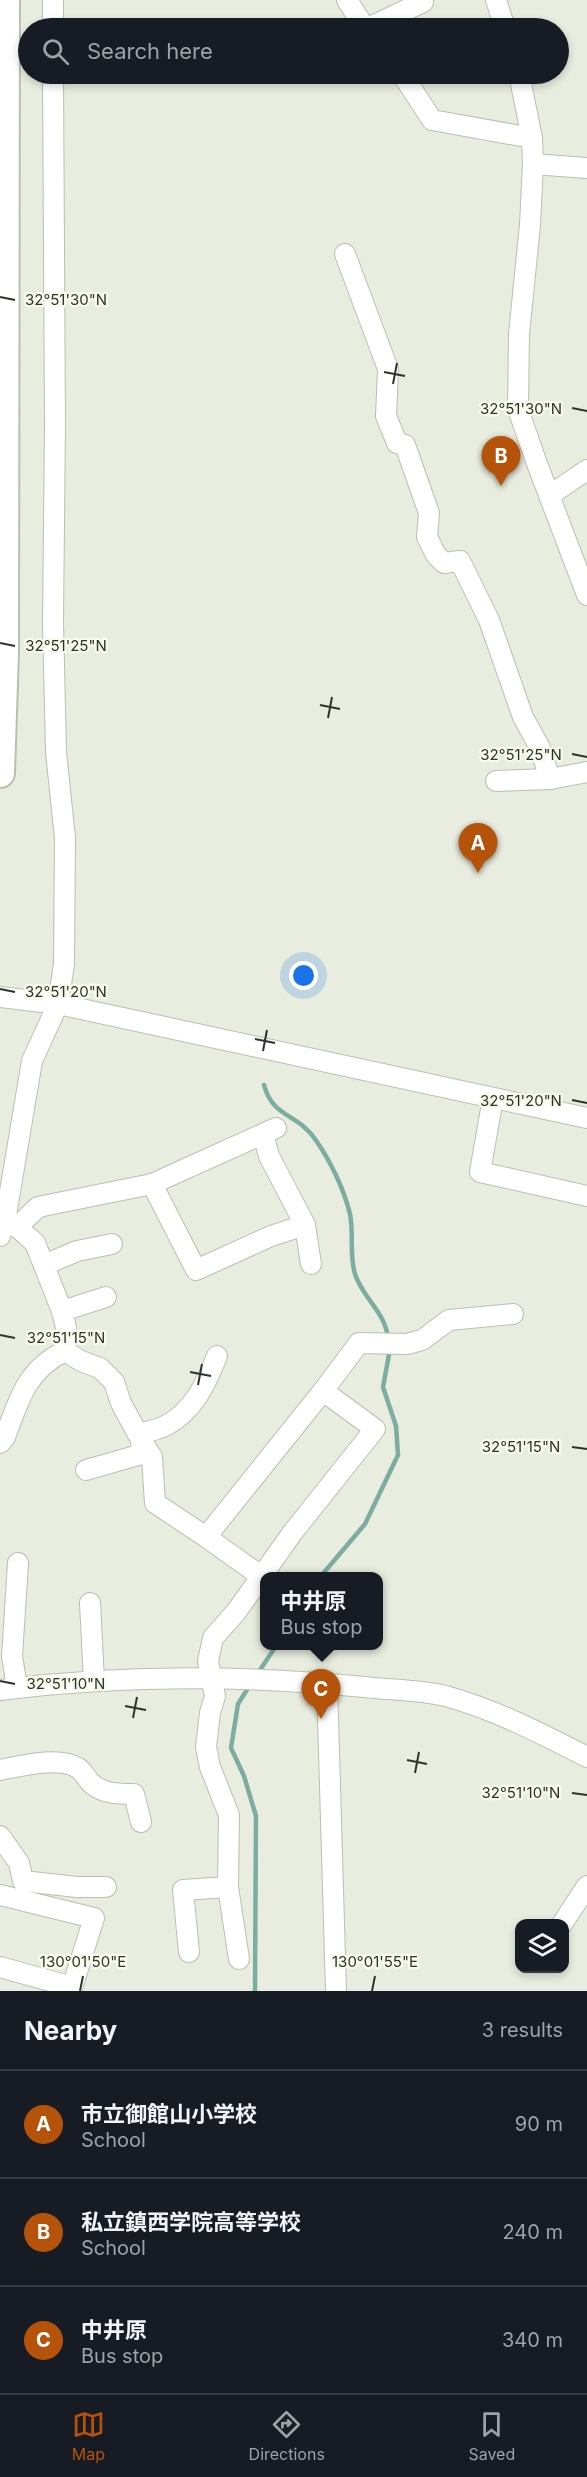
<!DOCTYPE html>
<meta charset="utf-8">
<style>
body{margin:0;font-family:Inter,"Noto Sans JP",sans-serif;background:#242831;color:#f1f3f6}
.controls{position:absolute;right:18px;bottom:18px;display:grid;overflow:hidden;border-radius:12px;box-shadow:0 3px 9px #0003}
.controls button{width:54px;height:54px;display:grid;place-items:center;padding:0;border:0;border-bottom:2px solid #363941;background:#171b24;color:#f1f3f6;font:30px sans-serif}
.you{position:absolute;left:304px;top:976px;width:21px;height:21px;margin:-15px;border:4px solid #fff;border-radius:50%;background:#1a73e8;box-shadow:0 0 0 9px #1a73e833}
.badge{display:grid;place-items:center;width:39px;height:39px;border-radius:50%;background:#b45309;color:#fff;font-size:20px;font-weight:700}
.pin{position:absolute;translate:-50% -50px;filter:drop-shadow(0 2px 3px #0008)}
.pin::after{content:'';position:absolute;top:32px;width:21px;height:18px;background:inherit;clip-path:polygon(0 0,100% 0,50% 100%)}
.popup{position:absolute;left:260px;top:1572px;width:123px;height:78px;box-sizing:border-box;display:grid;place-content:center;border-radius:12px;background:#171b24;filter:drop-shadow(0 2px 4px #0005);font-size:20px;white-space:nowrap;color:#9ea1a6}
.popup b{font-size:22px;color:#f1f3f6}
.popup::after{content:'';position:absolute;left:50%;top:100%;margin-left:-12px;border:12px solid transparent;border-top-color:#171b24}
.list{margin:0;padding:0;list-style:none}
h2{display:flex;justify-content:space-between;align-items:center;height:78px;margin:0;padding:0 24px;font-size:26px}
h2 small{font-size:20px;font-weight:400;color:#9ea1a6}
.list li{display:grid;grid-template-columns:39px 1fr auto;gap:18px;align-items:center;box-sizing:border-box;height:108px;padding:0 24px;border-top:2px solid #363941}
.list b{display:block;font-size:22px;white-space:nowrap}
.list p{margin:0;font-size:20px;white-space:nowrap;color:#9ea1a6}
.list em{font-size:20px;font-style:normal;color:#9ea1a6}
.icon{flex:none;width:33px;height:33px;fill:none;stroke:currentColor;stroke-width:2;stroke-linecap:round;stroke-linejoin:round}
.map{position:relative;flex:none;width:587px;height:1991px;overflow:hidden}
.search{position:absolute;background:#171b24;box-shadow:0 3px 9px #0003;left:18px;right:18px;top:18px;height:66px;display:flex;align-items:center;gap:15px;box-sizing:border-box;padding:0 21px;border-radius:33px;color:#9ea1a6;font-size:22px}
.sheet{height:402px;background:#171b24}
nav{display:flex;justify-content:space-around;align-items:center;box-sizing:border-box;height:84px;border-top:2px solid #363941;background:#171b24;font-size:16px;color:#9ea1a6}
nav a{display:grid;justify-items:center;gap:3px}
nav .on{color:#b45309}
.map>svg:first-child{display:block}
</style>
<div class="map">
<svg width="587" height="1991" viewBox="0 0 587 1991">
<rect width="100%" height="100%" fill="#e8eddf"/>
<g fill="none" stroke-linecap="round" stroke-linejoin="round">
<!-- stream -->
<g stroke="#7dada1" stroke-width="4.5">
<path d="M264 1085C273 1118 297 1113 315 1139 330 1160 344 1189 350 1214 354 1233 349 1255 355 1274 363 1299 385 1311 388 1338"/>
<polyline points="321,1576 365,1524 398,1455 396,1426 383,1387 390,1349"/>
<polyline points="258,1673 276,1646"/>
<polyline points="250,1685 238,1704 231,1748 244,1776 256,1816 255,1991"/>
</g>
<defs>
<g id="minor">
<polyline points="347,0 365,28 372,26"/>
<polyline points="496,0 505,28"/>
<polyline points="53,28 53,0"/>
<polyline points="373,28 372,26 423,2"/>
<polyline points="402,74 432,120 532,138"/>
<polyline points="519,74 532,138 533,164 530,225 519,334 518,409 536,461 587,595"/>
<polyline points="533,164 587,168"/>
<polyline points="345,254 388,369 386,416 397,443 405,445 429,513 427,537 436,555 444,563 460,561 489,620 523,717 540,748 550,779"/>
<polyline points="550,495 587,470"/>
<polyline points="496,781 550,779 587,772"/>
<polyline points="0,997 58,1004 587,1118"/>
<polyline points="493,1098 480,1172 587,1196"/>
<polyline points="263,1134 269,1156 305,1225 311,1264"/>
<polyline points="152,1184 196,1270 271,1236 305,1225"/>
<polyline points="7,1222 17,1227 38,1207 152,1184 276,1128"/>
<polyline points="17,1227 35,1243 62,1311 66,1328 65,1351 81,1361 100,1368 114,1382 121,1403 141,1440 142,1454 86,1470"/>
<polyline points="0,1236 5,1221 32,1061 58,1004 64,964 65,838 56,752 53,622 55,425 53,74"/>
<polyline points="44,1265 77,1251 112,1244"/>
<polyline points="62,1311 106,1297"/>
<polyline points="323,1391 359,1343 407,1344 422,1340 449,1320 513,1314"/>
<path d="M138 1434C146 1432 157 1430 165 1426 193 1412 206 1384 217 1356"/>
<polyline points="141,1440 152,1457 155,1503 206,1537"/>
<path d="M0 1443 5 1437C19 1400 26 1370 65 1351"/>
<polyline points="90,1603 94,1681"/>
<polyline points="327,1684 336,1991"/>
<polyline points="17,1688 12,1656 18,1563"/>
<path d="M0 1690C120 1675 243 1675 364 1687 389 1690 426 1690 449 1697 498 1711 542 1734 587 1757"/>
<path d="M0 1770C21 1766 59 1756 78 1768 83 1771 86 1778 90 1782 101 1794 119 1794 134 1794L141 1822"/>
<polyline points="0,1836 19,1863 23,1881 77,1887 106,1887"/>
<polyline points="0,1895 94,1918 71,1991"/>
<polyline points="562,1924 587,1886"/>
<polyline points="189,1952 183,1890 228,1887"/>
<polyline points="239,1959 228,1887 229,1815 210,1767 206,1747 210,1713 215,1696 208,1661 213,1638 236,1612 293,1532 375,1429 323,1391 206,1537 261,1576"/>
<polyline points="0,1967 72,1987"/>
</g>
<polyline id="highway" points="0,773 4,653 5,0"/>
</defs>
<!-- minor casing -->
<use href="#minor" stroke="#bbbfb1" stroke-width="22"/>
<!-- highway casing -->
<use href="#highway" stroke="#bbbfb1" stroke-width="32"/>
<!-- minor -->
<use href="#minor" stroke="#fff" stroke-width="20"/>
<!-- highway -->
<use href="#highway" stroke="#fff" stroke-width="28"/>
</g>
<!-- ticks -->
<path fill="none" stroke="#30322c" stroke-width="2" d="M0 297 15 300M384 372 405 376M393 384 397 363M572 408 587 411M0 643 15 646M320 705 340 709M328 718 332 697M572 754 587 757M0 989 15 992M255 1039 275 1043M263 1051 267 1030M572 1100 587 1103M0 1335 15 1338M190 1372 211 1376M198 1385 202 1364M572 1447 587 1449M0 1681 15 1684M125 1706 146 1710M133 1718 137 1697M407 1760 427 1764M415 1773 419 1752M572 1793 587 1795M80 1991 83 1976M372 1991 375 1976"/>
<g font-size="15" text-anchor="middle" fill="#30322c" stroke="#f6fbec" stroke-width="4.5" stroke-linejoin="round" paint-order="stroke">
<text x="66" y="305">32°51'30"N</text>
<text x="521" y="414">32°51'30"N</text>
<text x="66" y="651">32°51'25"N</text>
<text x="521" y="760">32°51'25"N</text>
<text x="66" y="997">32°51'20"N</text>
<text x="521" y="1106">32°51'20"N</text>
<text x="66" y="1343">32°51'15"N</text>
<text x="521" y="1452">32°51'15"N</text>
<text x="66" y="1689">32°51'10"N</text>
<text x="521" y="1798">32°51'10"N</text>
<text x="83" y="1967">130°01'50"E</text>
<text x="375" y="1967">130°01'55"E</text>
</g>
</svg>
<div class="controls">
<button><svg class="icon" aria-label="layers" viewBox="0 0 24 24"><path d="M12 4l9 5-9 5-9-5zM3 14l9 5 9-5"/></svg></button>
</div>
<div class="you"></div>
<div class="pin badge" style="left:478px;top:873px">A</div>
<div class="pin badge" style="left:501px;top:486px">B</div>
<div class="pin badge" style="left:321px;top:1719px">C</div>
<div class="popup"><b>中井原</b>Bus stop</div>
<div class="search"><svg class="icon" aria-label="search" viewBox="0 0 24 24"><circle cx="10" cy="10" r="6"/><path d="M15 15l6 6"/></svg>Search here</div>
</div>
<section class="sheet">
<h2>Nearby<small>3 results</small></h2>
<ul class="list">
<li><span class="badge">A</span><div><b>市立御館山小学校</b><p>School</p></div><em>90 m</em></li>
<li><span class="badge">B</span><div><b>私立鎮西学院高等学校</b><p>School</p></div><em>240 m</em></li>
<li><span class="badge">C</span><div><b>中井原</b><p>Bus stop</p></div><em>340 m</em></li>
</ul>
</section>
<nav>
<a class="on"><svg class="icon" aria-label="map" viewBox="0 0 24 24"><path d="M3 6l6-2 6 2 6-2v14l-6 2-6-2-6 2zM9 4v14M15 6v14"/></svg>Map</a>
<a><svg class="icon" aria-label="directions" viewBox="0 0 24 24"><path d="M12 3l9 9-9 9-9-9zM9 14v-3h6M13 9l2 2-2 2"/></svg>Directions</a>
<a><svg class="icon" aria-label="saved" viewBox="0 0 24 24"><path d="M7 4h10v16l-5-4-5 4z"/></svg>Saved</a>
</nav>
